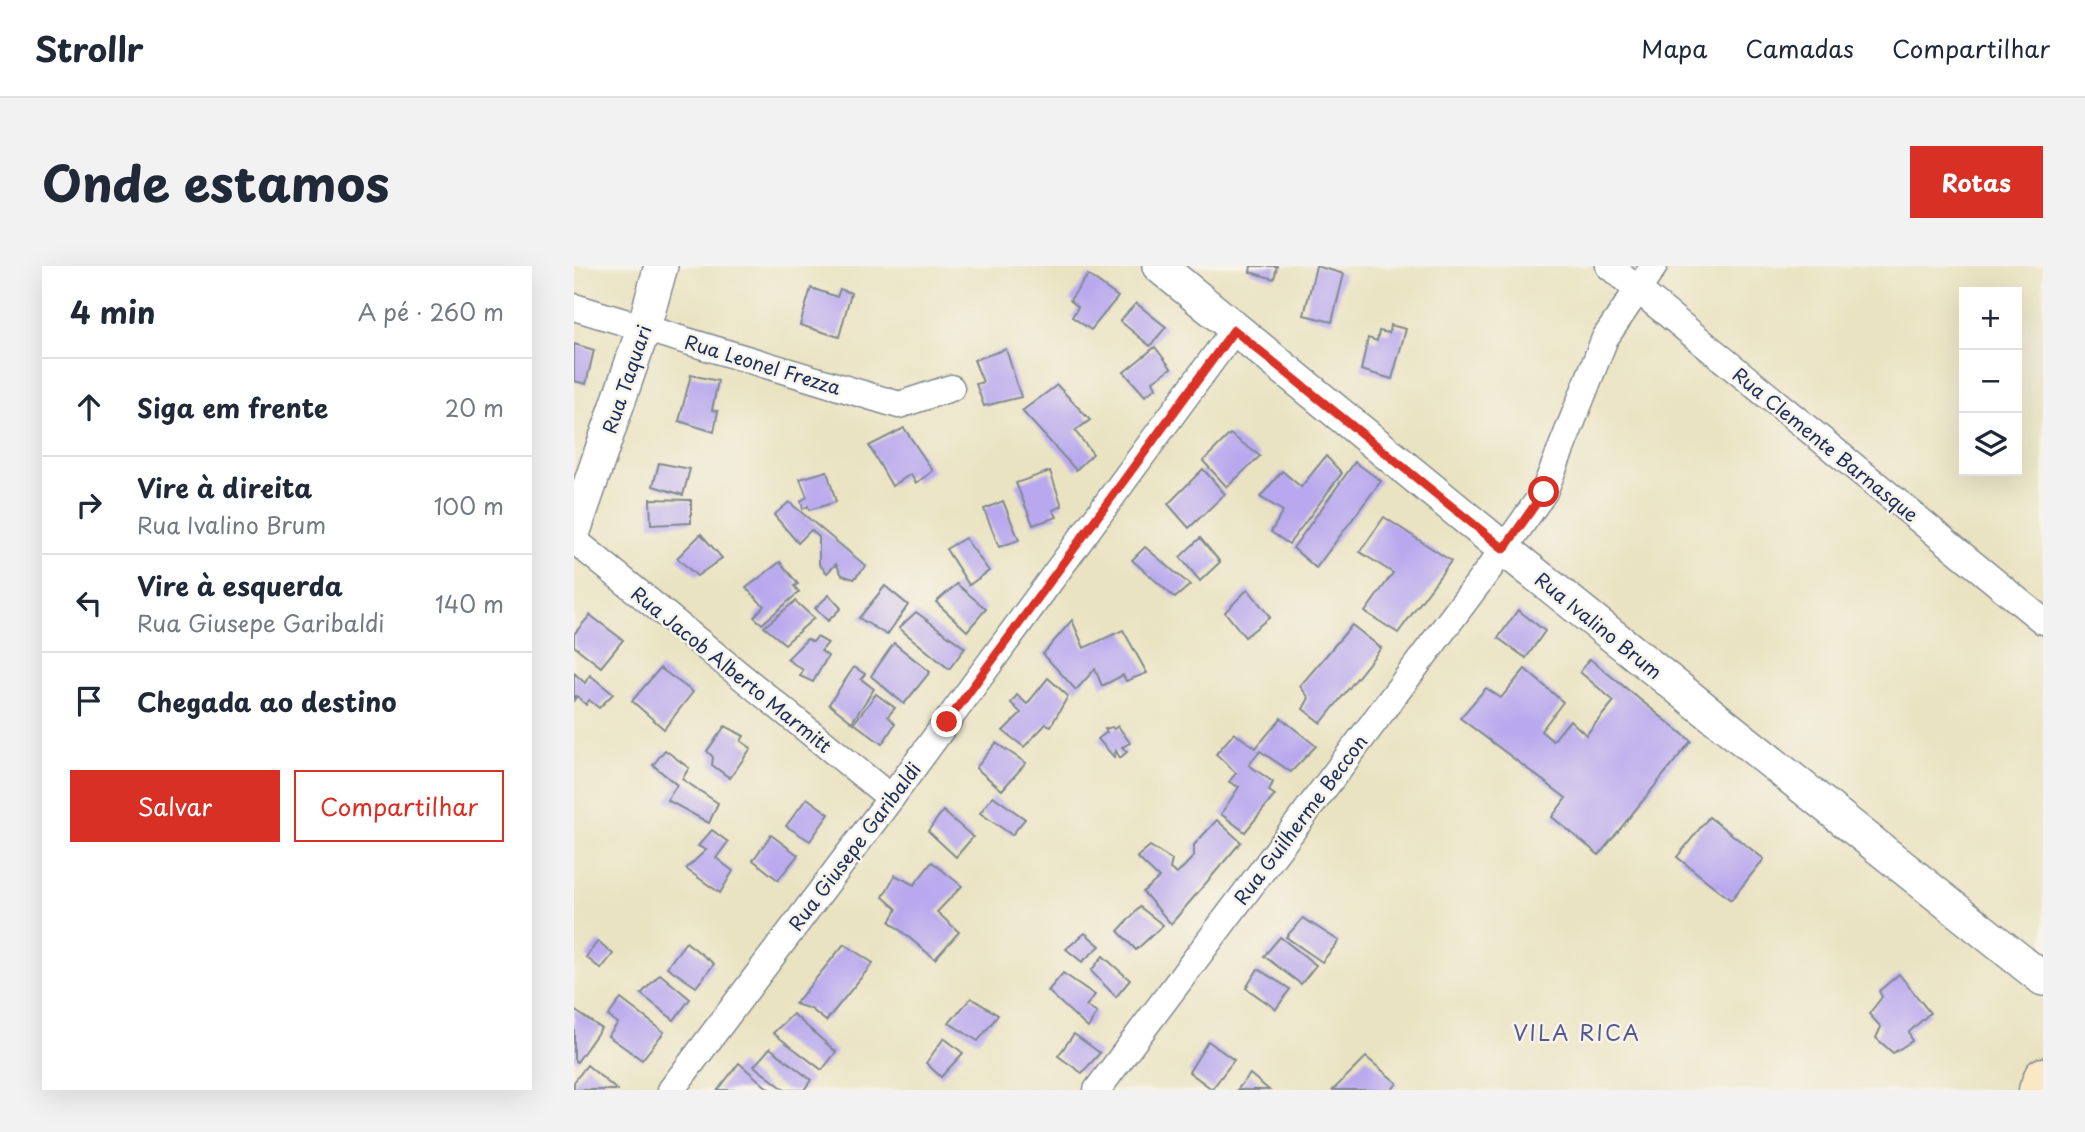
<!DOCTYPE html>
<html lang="pt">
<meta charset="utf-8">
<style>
body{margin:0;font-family:"Playpen Sans",sans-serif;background:#f2f2f3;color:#1f2937}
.controls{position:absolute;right:21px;top:21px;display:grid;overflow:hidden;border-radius:0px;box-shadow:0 7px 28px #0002}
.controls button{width:63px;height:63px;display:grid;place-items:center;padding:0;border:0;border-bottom:2px solid #e0e1e3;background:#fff;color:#1f2937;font:35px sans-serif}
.stop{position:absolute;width:21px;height:21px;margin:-16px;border:5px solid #d93025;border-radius:50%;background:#fff}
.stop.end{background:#d93025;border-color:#fff;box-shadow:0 2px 7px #0008}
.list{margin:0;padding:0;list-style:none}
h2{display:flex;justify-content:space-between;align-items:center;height:91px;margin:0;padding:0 28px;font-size:30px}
h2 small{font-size:23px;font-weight:400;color:#747a83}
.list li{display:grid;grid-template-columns:46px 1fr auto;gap:21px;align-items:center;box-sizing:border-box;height:98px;padding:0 28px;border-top:2px solid #e0e1e3}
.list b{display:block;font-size:26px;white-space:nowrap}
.list p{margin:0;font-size:23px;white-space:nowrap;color:#747a83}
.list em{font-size:23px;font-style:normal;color:#747a83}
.actions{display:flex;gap:14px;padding:21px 28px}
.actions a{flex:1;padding:16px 0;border:2px solid #d93025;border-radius:0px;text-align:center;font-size:24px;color:#d93025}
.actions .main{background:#d93025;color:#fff}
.icon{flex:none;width:38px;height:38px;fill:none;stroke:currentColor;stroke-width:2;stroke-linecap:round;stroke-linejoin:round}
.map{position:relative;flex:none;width:1469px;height:824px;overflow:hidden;border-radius:0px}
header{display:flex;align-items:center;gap:42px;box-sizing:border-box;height:98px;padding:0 35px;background:#fff;border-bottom:2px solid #e0e1e3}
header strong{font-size:33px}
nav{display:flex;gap:38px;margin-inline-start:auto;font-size:24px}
.intro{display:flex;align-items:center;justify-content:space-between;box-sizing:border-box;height:168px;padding:0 42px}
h1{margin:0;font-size:49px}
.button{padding:18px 32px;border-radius:0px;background:#d93025;color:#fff;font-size:24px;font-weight:700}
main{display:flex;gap:42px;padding:0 42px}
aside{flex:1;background:#fff;border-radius:0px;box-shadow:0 7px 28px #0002}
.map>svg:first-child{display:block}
</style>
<header>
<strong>Strollr</strong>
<nav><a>Mapa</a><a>Camadas</a><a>Compartilhar</a></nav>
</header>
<div class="intro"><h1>Onde estamos</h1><a class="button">Rotas</a></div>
<main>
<aside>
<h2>4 min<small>A pé · 260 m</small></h2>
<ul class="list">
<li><svg class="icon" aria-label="ahead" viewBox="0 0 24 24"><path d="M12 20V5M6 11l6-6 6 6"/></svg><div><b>Siga em frente</b></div><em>20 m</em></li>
<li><svg class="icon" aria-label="right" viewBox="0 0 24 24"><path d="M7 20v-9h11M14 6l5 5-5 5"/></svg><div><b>Vire à direita</b><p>Rua Ivalino Brum</p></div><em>100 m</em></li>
<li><svg class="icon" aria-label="left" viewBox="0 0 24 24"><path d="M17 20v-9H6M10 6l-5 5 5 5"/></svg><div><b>Vire à esquerda</b><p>Rua Giusepe Garibaldi</p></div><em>140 m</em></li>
<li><svg class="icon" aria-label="arrive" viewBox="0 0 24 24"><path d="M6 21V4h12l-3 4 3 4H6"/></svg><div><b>Chegada ao destino</b></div></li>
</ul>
<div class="actions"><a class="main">Salvar</a><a>Compartilhar</a></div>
</aside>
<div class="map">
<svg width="1469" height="824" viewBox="0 0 1469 824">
<rect width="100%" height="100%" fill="#f7f3e8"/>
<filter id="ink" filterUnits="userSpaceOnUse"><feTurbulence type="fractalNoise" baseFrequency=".0143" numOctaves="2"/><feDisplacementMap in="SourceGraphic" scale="14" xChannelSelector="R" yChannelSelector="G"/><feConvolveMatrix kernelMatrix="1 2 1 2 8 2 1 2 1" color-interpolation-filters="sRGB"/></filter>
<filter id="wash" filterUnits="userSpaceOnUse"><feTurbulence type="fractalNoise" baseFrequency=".00686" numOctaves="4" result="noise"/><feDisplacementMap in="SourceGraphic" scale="28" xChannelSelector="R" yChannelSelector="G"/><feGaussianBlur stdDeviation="1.57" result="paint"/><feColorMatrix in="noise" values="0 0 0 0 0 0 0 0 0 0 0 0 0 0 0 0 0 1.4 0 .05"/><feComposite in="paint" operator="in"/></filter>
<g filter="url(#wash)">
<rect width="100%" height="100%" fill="#eae3c2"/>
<g id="blocks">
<!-- building -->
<g fill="#b8a8ee">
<polygon points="677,0 703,0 700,13 676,6"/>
<polygon points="742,0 770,8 758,56 730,49"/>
<polygon points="514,9 544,31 517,64 498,51 504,41 496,34"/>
<polygon points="237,22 263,31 266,23 277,27 265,71 226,59"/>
<polygon points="562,37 592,61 576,80 546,55"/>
<polygon points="816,59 832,63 818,113 787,104 794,72 803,75 805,65 815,67"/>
<polygon points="0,78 20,84 12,118 0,115"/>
<polygon points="581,81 597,102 579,115 582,122 571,130 550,106"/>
<polygon points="432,83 447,131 410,140 402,118 409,116 400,94"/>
<polygon points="117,109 144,115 138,144 144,145 140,166 105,155"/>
<polygon points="483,119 516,154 501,165 519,188 502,204 448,145"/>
<polygon points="330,162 359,205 342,217 337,208 318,220 295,180"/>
<polygon points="656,168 686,190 653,221 629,195"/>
<polygon points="752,190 768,207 715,278 697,266 709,245 686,231 708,205 727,221"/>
<polygon points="781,196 807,215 742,302 719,282"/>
<polygon points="85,197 116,203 109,229 79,220"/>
<polygon points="629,203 651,228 615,262 594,238"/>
<polygon points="253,205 262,236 235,244 234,240 229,243 227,235 233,231 226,213"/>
<polygon points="476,205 488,240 479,244 483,251 459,259 442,217"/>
<polygon points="76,233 117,234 117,257 77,259"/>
<polygon points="429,235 445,274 425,281 410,243"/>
<polygon points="215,236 292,300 280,313 268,309 262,298 253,307 245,298 245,271 237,264 224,277 200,249"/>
<polygon points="810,251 877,295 824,367 791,346 819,307 786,286"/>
<polygon points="127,268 148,292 123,310 103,292"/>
<polygon points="391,272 415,305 395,319 372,283"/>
<polygon points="626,272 646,296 626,315 606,291"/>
<polygon points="571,281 616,319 601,332 558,294"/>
<polygon points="206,296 224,318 220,320 225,326 188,358 180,351 190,340 172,322"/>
<polygon points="383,318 412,343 393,365 362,336"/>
<polygon points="311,320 334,339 313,369 285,352"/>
<polygon points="674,323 696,351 671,371 651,346"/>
<polygon points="255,329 267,342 254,355 241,342"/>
<polygon points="221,335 240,352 211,378 190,361"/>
<polygon points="944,344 971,365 952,392 924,372"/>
<polygon points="342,346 391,382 375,403 325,362"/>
<polygon points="16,349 49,374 27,401 0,380 0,368"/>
<polygon points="498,354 510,382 549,364 573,407 552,415 549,409 528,420 521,403 502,424 469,388"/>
<polygon points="778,359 807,382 747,457 729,443 735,432 726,420"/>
<polygon points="243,371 254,377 247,385 254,390 239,416 226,410 229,404 213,393 233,373 239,376"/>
<polygon points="320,377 356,406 330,438 297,410"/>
<polygon points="1016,393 1117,475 1025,589 978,551 992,532 886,452 912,422 927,432 951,403 989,436 967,465 979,475 996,454 1012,469 1040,435 1006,406"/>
<polygon points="280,401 291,408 287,413 300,423 278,456 255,438"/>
<polygon points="86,402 119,426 90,463 58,435"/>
<polygon points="0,407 11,417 16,409 39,428 25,442 15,434 12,439 3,430 0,434"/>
<polygon points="474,412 494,430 477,460 472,458 450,481 429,465 447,447 437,437 443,429 453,438"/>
<polygon points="302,428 321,442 314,450 321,458 308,478 280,457"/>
<polygon points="707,452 742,480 717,506 686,485 675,499 699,516 695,525 701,529 671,566 647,548 665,521 655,516 662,507 642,488 660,467 682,482"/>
<polygon points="151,460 170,470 167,475 177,482 156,512 138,499 139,491 133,485"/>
<polygon points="544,460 556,477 548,481 553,486 546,492 542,485 540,491 524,473 533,466 531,463 538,461 540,463"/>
<polygon points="422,477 452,497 428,524 402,502"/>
<polygon points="91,484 115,502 108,513 144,537 135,557 93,534 103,519 79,499"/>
<polygon points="419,530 451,553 438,569 406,547"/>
<polygon points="233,532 255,548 236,575 212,560"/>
<polygon points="369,545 399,571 382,591 354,565"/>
<polygon points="1135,551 1190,593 1157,634 1103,591"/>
<polygon points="643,554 667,576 597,658 569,626 585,612 563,591 576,580 598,594 596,603 603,608 620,590 620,579"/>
<polygon points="138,564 154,576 142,592 159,605 146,627 112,603 132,584 124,580"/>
<polygon points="197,569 224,589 204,614 179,594"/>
<polygon points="358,596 388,620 363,646 385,666 361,693 316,656 323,643 309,631 321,609 340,619"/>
<polygon points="566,641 589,659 562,684 544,665"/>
<polygon points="729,652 765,675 748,696 712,671"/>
<polygon points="511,667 526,680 508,696 492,683"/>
<polygon points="706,671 742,699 727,718 690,690"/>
<polygon points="24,675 39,688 27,703 12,691"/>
<polygon points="112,676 140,698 122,721 93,701"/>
<polygon points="270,678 299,697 252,755 237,743 221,738"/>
<polygon points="529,690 556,714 542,731 517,705"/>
<polygon points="684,703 716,723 702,743 672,722"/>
<polygon points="489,707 521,729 512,740 523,747 514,762 474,725"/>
<polygon points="86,708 116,733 100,754 67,728"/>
<polygon points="1325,708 1356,747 1335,766 1338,775 1319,787 1302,772 1307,761 1295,748 1308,731 1305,725"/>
<polygon points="397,732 424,749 404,775 375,757"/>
<polygon points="47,733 90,766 68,794 34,770 44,757 34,750"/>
<polygon points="0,744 27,762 3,796 0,793"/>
<polygon points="219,748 262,786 248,804 199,767"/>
<polygon points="500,768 526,787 508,807 484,790"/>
<polygon points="370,772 389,787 367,811 352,797"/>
<polygon points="634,775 660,794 638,823 615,806"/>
<polygon points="196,782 237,814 230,824 211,824 180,800"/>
<polygon points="792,791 823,817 818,824 759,824"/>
<polygon points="165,797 196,824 144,824"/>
<polygon points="13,799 43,824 0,824 0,816"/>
<polygon points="676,808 695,824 663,824"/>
</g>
</g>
</g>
<g filter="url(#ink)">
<use href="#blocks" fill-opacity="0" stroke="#828990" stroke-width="2"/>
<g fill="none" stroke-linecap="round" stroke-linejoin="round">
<defs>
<g id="minor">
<polyline points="1035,0 1469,355"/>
<polyline points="0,41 325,139 377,122"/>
<polyline points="0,274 317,532"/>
<polyline points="97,824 317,532 660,64"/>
<polyline points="523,824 930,283 970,226 1031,72 1080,0"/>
</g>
<g id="tertiary">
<polyline points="585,0 930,283 1469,713"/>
<polyline points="0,265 70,61 87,0"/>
</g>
<polyline id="secondary" points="1464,824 1469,811"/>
</defs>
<!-- minor casing -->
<use href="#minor" stroke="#828990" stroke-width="29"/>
<!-- tertiary casing -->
<use href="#tertiary" stroke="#828990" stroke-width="36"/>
<!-- secondary casing -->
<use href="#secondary" stroke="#828990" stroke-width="41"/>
<!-- minor -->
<use href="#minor" stroke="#fff" stroke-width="26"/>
<!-- tertiary -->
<use href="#tertiary" stroke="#fff" stroke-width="33"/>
<!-- secondary -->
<use href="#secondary" stroke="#fae7c3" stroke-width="38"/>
</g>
</g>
<g fill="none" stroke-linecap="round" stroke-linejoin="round" filter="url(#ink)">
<!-- route -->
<polyline stroke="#d93025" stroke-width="9" points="373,456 660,64 930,283 970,226"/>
</g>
<g text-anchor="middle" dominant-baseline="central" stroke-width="5" stroke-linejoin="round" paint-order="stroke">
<!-- street labels -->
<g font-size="19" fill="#1b2f5e" stroke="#f7f3e8">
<text transform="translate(189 98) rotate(17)">Rua Leonel Frezza</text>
<text transform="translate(52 113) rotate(-71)">Rua Taquari</text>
<text transform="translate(1252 178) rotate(39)">Rua Clemente Barnasque</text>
<text transform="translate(1025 359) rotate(39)">Rua Ivalino Brum</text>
<text transform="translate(158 403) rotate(39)">Rua Jacob Alberto Marmitt</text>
<text transform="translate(726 553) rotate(-53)">Rua Guilherme Beccon</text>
<text transform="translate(280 580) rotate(-53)">Rua Giusepe Garibaldi</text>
</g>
<!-- neighbourhood labels -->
<g font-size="21" letter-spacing="2" fill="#525990" stroke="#f7f3e8">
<text x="1003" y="766">VILA RICA</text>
</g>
</g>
</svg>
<div class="controls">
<button>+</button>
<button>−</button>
<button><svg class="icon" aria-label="layers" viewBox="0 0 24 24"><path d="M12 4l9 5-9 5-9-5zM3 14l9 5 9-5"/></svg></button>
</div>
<div class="stop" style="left:970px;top:226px"></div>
<div class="stop end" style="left:373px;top:456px"></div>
</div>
</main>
